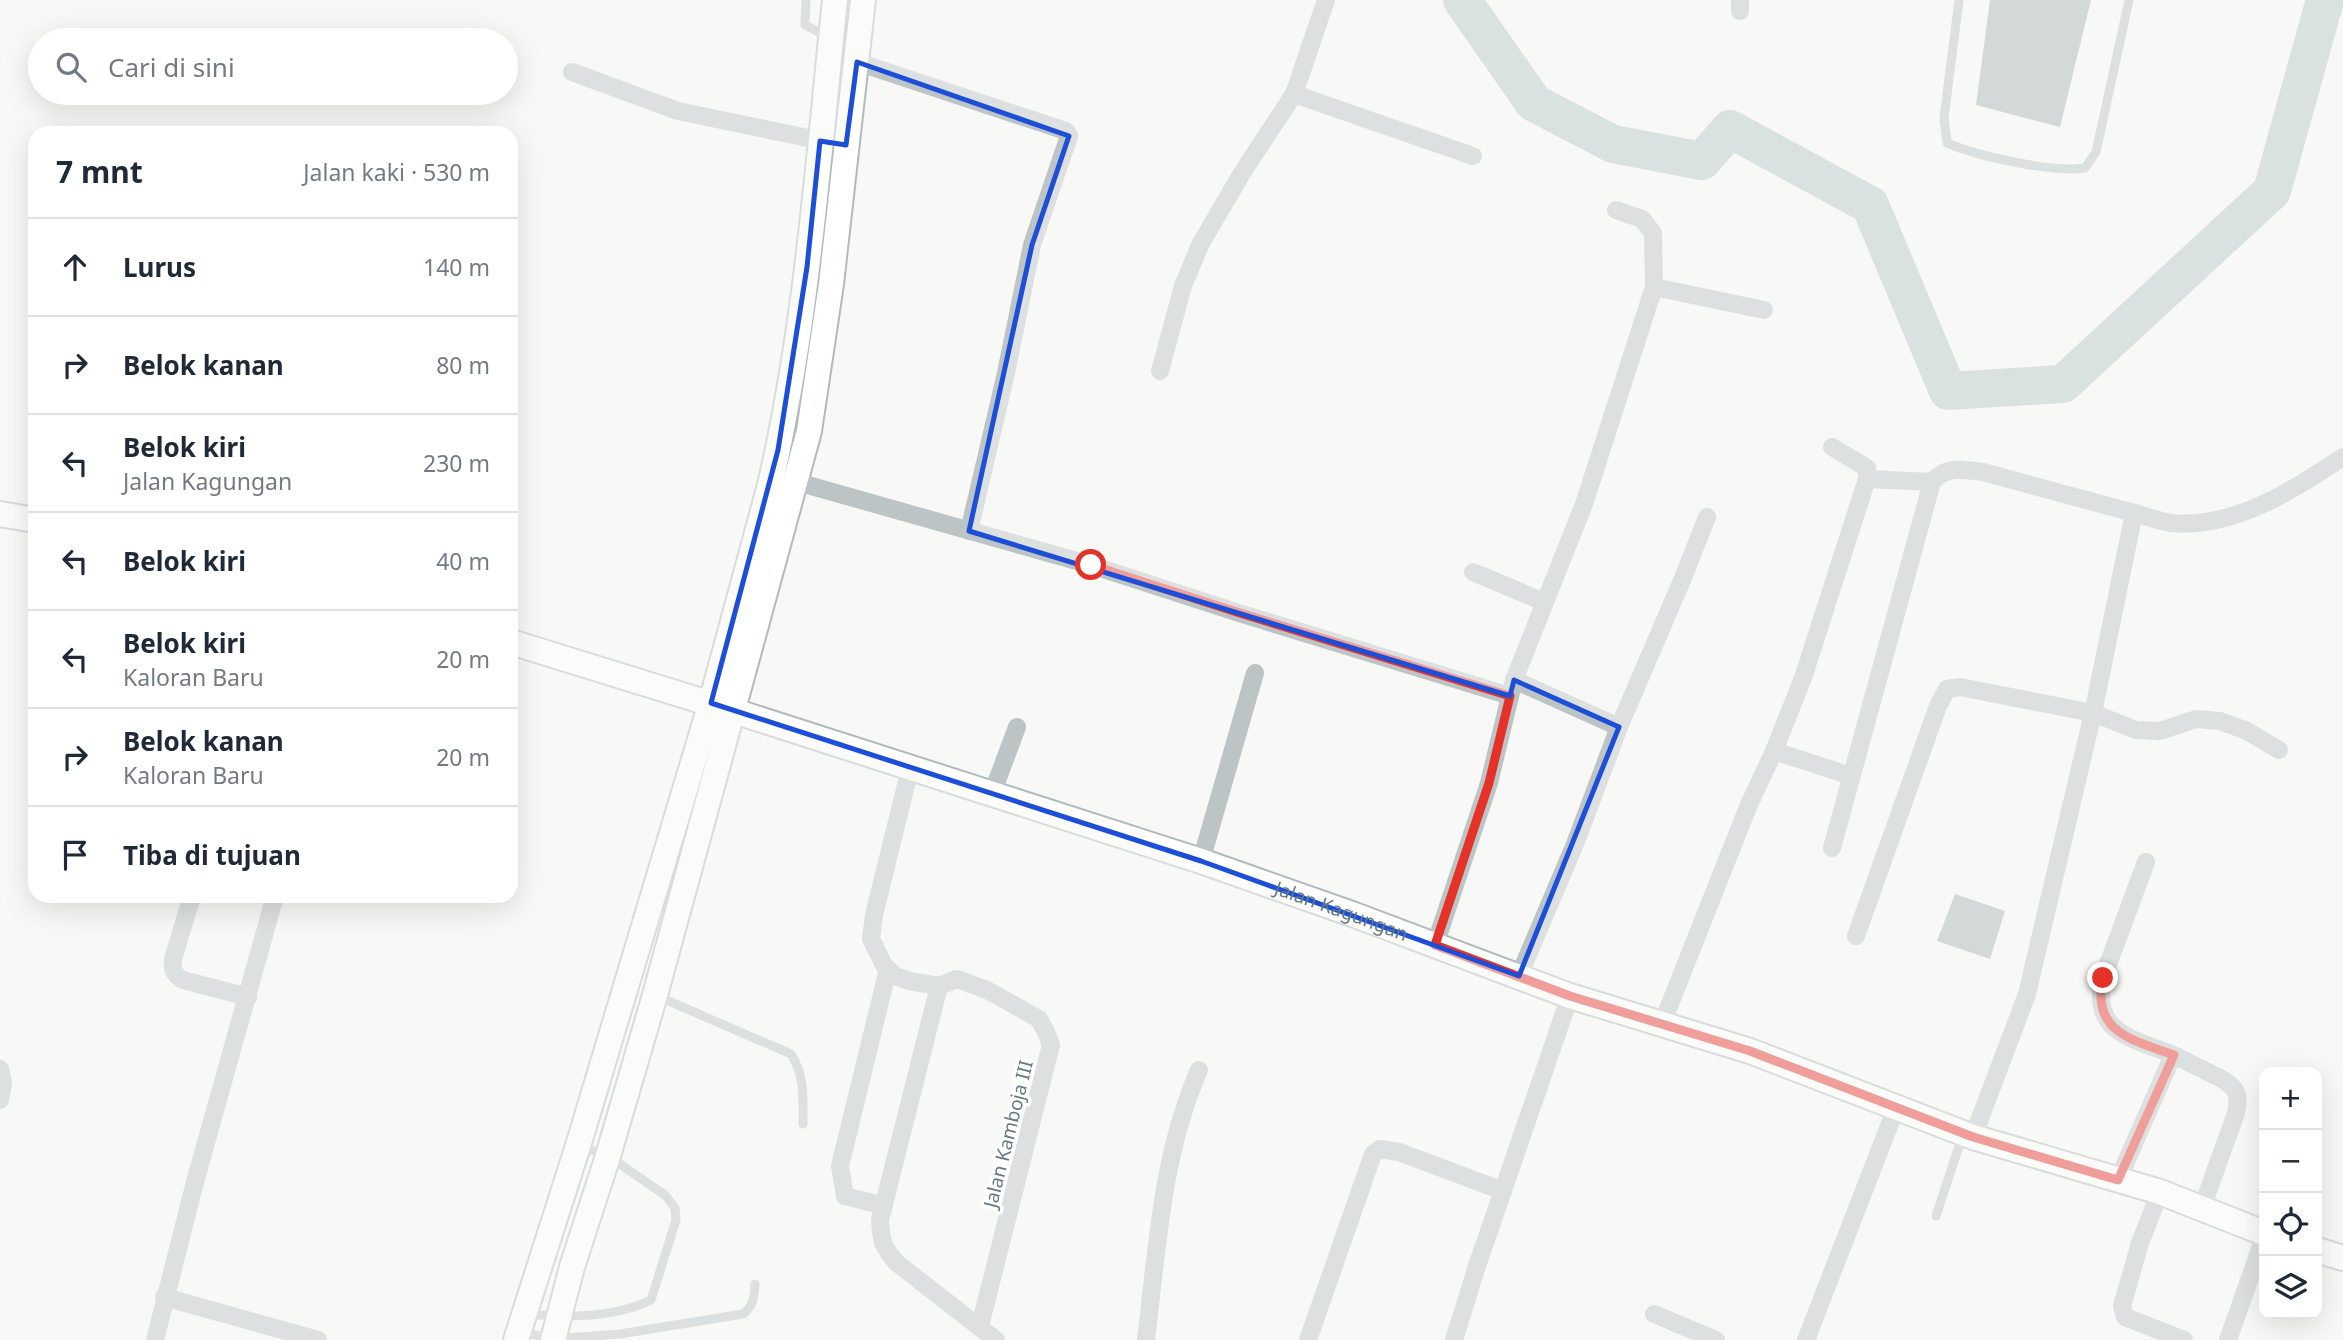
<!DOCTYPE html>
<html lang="id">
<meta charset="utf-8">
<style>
body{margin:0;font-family:"Noto Sans",sans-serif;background:#f2f2f3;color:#1f2937}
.controls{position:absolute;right:21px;bottom:21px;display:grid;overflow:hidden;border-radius:14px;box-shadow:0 7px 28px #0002}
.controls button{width:63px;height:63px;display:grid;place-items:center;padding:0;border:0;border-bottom:2px solid #e0e1e3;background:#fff;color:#1f2937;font:35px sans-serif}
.stop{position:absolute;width:21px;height:21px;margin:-16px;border:5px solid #e53229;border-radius:50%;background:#fff}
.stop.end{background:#e53229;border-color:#fff;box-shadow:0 2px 7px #0008}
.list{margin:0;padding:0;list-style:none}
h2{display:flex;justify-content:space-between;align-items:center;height:91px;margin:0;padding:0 28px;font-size:30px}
h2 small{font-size:23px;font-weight:400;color:#747a83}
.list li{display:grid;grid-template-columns:46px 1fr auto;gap:21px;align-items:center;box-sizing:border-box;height:98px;padding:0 28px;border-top:2px solid #e0e1e3}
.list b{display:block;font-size:26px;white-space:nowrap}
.list p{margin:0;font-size:23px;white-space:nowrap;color:#747a83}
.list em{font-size:23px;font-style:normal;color:#747a83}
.icon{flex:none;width:38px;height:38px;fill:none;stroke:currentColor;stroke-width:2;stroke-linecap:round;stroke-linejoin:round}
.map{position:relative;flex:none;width:2343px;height:1340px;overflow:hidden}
.search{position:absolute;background:#fff;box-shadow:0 7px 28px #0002;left:28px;top:28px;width:490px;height:77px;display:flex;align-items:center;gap:18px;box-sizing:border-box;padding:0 24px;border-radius:38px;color:#747a83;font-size:26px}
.panel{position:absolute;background:#fff;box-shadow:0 7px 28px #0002;left:28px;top:126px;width:490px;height:777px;border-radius:21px}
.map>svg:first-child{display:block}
</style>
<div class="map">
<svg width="2343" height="1340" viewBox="0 0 2343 1340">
<rect width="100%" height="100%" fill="#f8f8f6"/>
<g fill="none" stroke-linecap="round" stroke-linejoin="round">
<!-- river -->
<polyline stroke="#b5c6c7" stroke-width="38" points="1462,0 1534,103 1613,144 1702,161 1730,129 1870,205 1948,391 2063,384 2272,191 2325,0"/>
</g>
<!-- building -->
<g fill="#a6b2b5">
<polygon points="1990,0 2091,0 2060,127 1976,105"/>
<polygon points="1955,894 2005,911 1990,959 1937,941"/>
</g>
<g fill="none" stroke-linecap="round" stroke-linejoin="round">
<defs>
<g id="secondary">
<polyline points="0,514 35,520"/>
<path id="s1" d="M511 642 734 711 1201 861 1352 914 1570 996 1750 1051 1973 1137 2160 1192 2264 1233"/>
<polyline points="2317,1250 2343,1258"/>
<path d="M516 1340 578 1146 711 703 770 485C807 326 818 162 835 0"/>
<polyline points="553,1340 572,1267 608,1156 655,995 809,431 831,284 863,0"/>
</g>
</defs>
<!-- secondary casing -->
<use href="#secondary" stroke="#b1babd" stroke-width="28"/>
<!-- lane -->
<g stroke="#bcc4c6" stroke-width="9">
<polyline points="806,0 805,25 830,38"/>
<path d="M1959 0 1944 118 1947 143C1977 156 2053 173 2085 168L2096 152 2129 0"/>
<path d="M657 996 791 1054C805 1076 803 1099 803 1124"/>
<polyline points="1936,1216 1963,1134"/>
<path d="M526 1314C566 1318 614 1318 651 1300L676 1220 675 1208 665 1195 608 1156 580 1146"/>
<path d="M520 1331 553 1339 620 1334 743 1314C754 1306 754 1297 755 1284"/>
</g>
<!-- street -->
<g stroke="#bcc4c6" stroke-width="18">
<polyline points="1740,0 1740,11"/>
<polyline points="857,62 1066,131 1069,136 1032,245 1006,373 969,531"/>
<polyline points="572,72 678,111 832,143"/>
<polyline points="1294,94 1473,156"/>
<polyline points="1654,287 1764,310"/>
<polyline points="1160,371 1183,286 1200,245 1242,173 1294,94 1326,0"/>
<polyline points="1867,479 1932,482"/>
<polyline points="797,482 1091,565 1239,613 1510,696"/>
<polyline points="1473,572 1544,602"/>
<polyline points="1514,680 1619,727"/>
<polyline points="1774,751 1851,776"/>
<polyline points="910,769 874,915 871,939 885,967 896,976 909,981 939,986"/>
<polyline points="992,794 1017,727"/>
<path d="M1832 848 1932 482C1947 465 1962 470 1983 472L2134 513"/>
<polyline points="1201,861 1255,673"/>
<path d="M2146 862 2103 978C2091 1032 2131 1038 2171 1054 2184 1060 2197 1067 2210 1073 2219 1078 2231 1082 2236 1092 2239 1098 2237 1106 2236 1113L2202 1208"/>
<path d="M192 896 173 959C172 969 173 974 183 980L248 997"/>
<polyline points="1856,936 1938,706 1947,689 1960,687 2093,713 2136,730 2160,731 2196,719 2220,721 2247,731 2279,750"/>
<polyline points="1435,945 1489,783 1514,680 1584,504 1654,287 1653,233 1642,219 1616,210"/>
<polyline points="1519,976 1575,844 1619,727 1683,578 1707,517"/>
<polyline points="939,986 957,979 987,990 1039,1019 1046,1032 1051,1045 980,1326"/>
<path d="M939 986 880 1220C881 1242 883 1248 898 1264L996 1340"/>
<polyline points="1662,1024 1748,807 1774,751 1803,678 1867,479 1867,468 1832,447"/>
<polyline points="0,1069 3,1083 0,1100"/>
<path d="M1973 1137 2027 994 2093 713 2134 513C2146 516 2159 521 2171 523 2234 529 2293 490 2343 457"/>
<polyline points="2118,1180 2173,1055"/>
<polyline points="2160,1192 2140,1243 2122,1306 2125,1317 2184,1340"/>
<polyline points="884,1206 845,1196 840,1166 888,969"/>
<polyline points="164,1297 318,1340"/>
<polyline points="1654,1314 1716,1340"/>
<polyline points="155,1340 195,1182 275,896"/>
<path d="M1146 1340C1157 1250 1162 1154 1199 1070"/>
<polyline points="1308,1340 1373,1154 1380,1149 1399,1152 1503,1191"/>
<polyline points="1454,1340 1477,1266 1570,996"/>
<polyline points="1806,1340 1896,1108"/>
<polyline points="2228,1340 2264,1238"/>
</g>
<!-- secondary -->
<use href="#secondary" stroke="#fff" stroke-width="24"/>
</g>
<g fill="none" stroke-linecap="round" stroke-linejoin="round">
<!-- route -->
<path stroke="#e53229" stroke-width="9" d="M1091 565 1240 613 1510 696 1489 783 1435 945 1570 996 1750 1051 1973 1137 2118 1180 2174 1055C2132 1040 2091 1032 2103 978"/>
</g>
<!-- marked area -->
<path d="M0 0H2343V1340H0ZM857 62 1069 136 1032 245 969 531 1510 696 1514 680 1619 727 1519 976 1201 861 711 703 778 450 807 267 820 141 846 145Z" fill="#f8f8f6" fill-opacity=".55" fill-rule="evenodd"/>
<path fill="none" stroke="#1d4ed8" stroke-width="5" stroke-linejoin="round" d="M857 62 1069 136 1032 245 969 531 1510 696 1514 680 1619 727 1519 976 1201 861 711 703 778 450 807 267 820 141 846 145Z"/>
<g text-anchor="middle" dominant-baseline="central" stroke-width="7" stroke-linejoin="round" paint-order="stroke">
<!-- street labels -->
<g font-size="19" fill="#637a81" stroke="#fff">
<text stroke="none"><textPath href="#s1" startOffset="873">Jalan Kagungan</textPath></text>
<text transform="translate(1008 1134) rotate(-76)">Jalan Kamboja III</text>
</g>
</g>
</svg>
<div class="controls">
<button>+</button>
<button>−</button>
<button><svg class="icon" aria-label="locate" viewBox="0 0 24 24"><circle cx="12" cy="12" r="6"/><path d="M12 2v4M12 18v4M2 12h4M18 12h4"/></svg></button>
<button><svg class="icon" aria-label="layers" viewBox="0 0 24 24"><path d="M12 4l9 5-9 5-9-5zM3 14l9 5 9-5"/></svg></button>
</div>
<div class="stop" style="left:1091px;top:565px"></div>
<div class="stop end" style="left:2103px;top:978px"></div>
<div class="search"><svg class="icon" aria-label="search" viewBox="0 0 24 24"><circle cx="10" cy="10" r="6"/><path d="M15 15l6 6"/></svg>Cari di sini</div>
<section class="panel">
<h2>7 mnt<small>Jalan kaki · 530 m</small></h2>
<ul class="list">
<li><svg class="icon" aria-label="ahead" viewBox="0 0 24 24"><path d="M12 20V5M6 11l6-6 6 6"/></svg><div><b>Lurus</b></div><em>140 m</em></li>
<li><svg class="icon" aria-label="right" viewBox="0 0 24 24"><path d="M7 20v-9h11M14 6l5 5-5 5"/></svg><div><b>Belok kanan</b></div><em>80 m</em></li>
<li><svg class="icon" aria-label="left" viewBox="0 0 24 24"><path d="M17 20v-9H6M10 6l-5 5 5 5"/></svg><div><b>Belok kiri</b><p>Jalan Kagungan</p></div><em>230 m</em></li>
<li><svg class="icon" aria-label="left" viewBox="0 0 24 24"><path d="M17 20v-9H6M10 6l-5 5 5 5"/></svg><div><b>Belok kiri</b></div><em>40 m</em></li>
<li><svg class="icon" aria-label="left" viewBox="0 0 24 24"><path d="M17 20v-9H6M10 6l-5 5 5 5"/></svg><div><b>Belok kiri</b><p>Kaloran Baru</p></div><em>20 m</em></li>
<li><svg class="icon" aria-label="right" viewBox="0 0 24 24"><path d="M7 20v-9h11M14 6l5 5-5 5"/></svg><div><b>Belok kanan</b><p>Kaloran Baru</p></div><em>20 m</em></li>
<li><svg class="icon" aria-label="arrive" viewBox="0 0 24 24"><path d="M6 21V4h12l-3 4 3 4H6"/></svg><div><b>Tiba di tujuan</b></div></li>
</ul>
</section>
</div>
